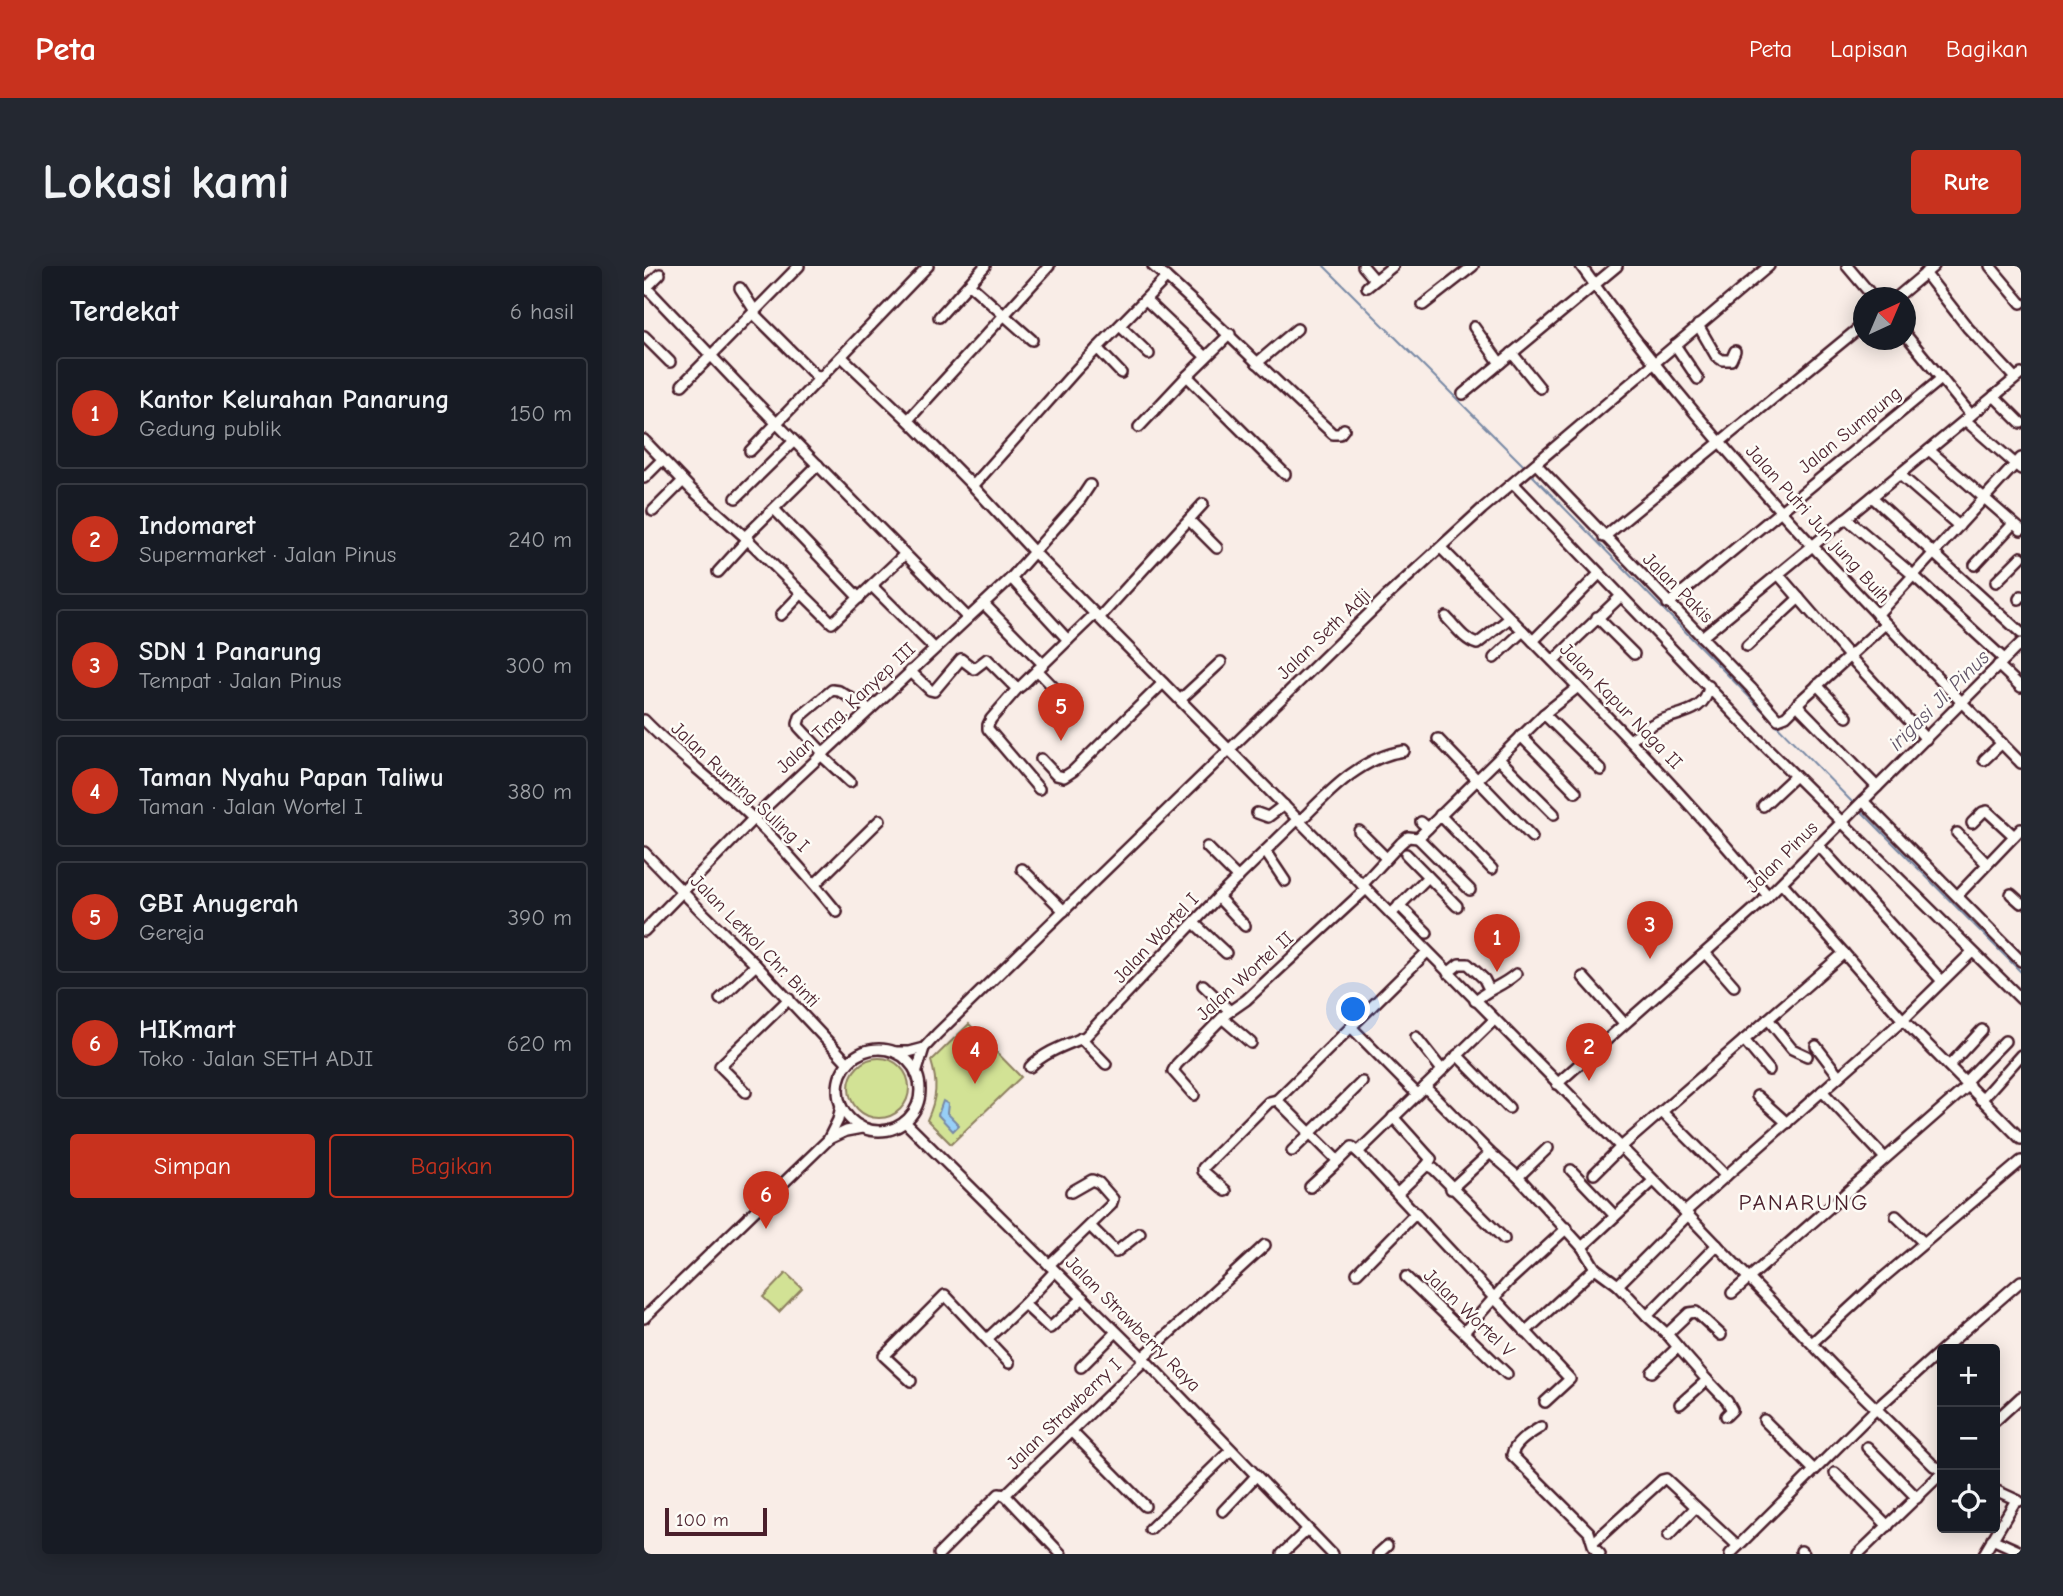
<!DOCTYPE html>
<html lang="id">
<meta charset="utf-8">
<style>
body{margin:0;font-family:"Comic Neue",sans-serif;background:#242831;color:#f1f3f6}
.controls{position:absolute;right:21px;bottom:21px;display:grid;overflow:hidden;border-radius:7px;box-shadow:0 4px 18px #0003}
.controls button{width:63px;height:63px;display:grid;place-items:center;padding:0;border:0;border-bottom:2px solid #363941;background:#171b24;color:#f1f3f6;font:35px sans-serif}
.compass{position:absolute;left:1209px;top:21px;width:63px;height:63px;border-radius:50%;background:#171b24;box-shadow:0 4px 18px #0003;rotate:44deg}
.scale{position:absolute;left:21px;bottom:18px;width:102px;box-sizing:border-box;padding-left:7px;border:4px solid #4a1f2b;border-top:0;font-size:19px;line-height:24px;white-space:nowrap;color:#4a1f2b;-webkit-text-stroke:5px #fdfcf7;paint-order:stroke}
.you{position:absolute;left:710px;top:744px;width:24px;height:24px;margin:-18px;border:5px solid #fff;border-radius:50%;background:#1a73e8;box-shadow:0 0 0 10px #1a73e833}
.badge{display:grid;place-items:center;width:46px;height:46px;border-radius:50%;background:#c8321e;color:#fff;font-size:23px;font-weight:700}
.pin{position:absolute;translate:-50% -58px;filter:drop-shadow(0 2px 4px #0008)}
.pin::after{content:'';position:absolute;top:37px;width:24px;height:21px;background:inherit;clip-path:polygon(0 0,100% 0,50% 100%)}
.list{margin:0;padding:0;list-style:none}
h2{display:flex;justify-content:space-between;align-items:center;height:91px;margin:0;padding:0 28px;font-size:30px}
h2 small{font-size:23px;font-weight:400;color:#9ea1a6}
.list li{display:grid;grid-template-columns:46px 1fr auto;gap:21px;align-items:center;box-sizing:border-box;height:112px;margin:0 14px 14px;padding:0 14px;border:2px solid #363941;border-radius:7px}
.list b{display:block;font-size:26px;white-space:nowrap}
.list p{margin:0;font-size:23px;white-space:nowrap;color:#9ea1a6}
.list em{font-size:23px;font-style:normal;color:#9ea1a6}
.actions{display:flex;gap:14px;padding:21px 28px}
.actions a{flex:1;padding:16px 0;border:2px solid #c8321e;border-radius:7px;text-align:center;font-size:24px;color:#c8321e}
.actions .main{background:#c8321e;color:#fff}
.icon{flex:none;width:38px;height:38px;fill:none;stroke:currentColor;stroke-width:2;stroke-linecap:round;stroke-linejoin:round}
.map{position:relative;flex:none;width:1377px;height:1288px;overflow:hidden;border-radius:7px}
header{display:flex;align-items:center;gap:42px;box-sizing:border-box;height:98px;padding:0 35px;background:#c8321e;color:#fff}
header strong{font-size:33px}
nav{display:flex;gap:38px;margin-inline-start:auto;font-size:24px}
.intro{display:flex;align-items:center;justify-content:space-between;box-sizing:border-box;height:168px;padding:0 42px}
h1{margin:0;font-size:49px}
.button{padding:18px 32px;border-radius:7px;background:#c8321e;color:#fff;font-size:24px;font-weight:700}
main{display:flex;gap:42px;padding:0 42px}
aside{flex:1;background:#171b24;border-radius:7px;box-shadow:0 4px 18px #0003}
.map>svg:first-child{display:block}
</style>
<header>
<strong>Peta</strong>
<nav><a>Peta</a><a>Lapisan</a><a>Bagikan</a></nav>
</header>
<div class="intro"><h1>Lokasi kami</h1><a class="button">Rute</a></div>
<main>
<aside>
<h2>Terdekat<small>6 hasil</small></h2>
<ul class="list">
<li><span class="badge">1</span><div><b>Kantor Kelurahan Panarung</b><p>Gedung publik</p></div><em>150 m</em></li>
<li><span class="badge">2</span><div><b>Indomaret</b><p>Supermarket · Jalan Pinus</p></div><em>240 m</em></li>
<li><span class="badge">3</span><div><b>SDN 1 Panarung</b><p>Tempat · Jalan Pinus</p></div><em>300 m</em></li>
<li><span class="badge">4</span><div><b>Taman Nyahu Papan Taliwu</b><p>Taman · Jalan Wortel I</p></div><em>380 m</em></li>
<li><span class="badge">5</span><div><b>GBI Anugerah</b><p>Gereja</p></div><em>390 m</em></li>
<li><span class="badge">6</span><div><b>HIKmart</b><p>Toko · Jalan SETH ADJI</p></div><em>620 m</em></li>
</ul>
<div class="actions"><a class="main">Simpan</a><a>Bagikan</a></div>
</aside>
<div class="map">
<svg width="1377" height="1288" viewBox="0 0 1377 1288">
<rect width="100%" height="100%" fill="#f9ede7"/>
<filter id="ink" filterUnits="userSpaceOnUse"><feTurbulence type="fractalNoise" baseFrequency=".0143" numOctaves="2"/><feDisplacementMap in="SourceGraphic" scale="14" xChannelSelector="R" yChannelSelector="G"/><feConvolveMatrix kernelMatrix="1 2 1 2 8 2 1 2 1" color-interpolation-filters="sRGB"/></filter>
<g filter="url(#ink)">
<!-- green -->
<g fill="#d2e295" stroke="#8e8060" stroke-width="2">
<path d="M325 758 377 811 307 878 283 854C293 832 294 817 287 795Z"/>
<circle cx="235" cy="822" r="30"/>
<polygon points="142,1007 158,1022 135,1046 119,1031"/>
</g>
<!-- water -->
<polygon fill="#97cff7" stroke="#7889a5" stroke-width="2" points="299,835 304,838 303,847 315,859 309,865 294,849"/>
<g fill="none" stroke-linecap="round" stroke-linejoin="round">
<!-- stream -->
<g stroke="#7889a5" stroke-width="2">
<polyline points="680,0 881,201"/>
<polyline points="887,208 1211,539"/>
<polyline points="1215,543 1377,706"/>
</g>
<defs>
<g id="minor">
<polyline points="509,0 522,11 521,13 433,103 329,220 390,286 1041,946 1197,1108 1290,1200 1298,1203"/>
<polyline points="719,0 731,14"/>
<path d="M937 0C1064 179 1224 340 1377 497"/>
<polyline points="1203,0 1230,32"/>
<polyline points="1346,0 1377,37"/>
<polyline points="1281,7 1324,62 1371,112"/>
<path d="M522 11C579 62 633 117 689 168H696L700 163"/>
<polyline points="325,18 388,74"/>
<polyline points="0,19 94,118 324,352"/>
<polyline points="723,21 749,0"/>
<polyline points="96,22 111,45"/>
<polyline points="0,24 16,8"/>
<polyline points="1252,32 1290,0"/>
<polyline points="502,34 562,91"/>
<polyline points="779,39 829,0"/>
<polyline points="109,47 174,112"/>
<polyline points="295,51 341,0"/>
<polyline points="1054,59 1072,90 1078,94 1087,94 1091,85"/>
<polyline points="476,60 505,88"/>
<polyline points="830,61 856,97"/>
<polyline points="586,68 543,110 641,208"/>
<polyline points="1262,69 1327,149"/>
<polyline points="0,70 26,96"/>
<polyline points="1031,79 1054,113"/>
<polyline points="453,82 477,107"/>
<polyline points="868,87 896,122"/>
<polyline points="198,91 264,154 329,220"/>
<polyline points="613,97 653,63"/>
<polyline points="38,119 155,0"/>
<polyline points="819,128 973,0"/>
<polyline points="1350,130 1377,157"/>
<polyline points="264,154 405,0"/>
<polyline points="1321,154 1377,203"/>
<polyline points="495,161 543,110"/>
<polyline points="0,174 47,223 101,271"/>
<polyline points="1285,184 1377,264"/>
<polyline points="106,185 284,0"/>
<polyline points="892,198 1107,422 1134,453 1142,450 1154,438"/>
<polyline points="174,199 101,271 188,357 261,288"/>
<polyline points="1255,208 1315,260"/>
<polyline points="0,212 18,194"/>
<polyline points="870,218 1117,476 1377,733"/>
<polyline points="1228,231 1377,367"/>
<polyline points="92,232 150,175"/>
<polyline points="130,243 215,332"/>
<polyline points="9,245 39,215"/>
<polyline points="1202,252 1269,309 1360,393"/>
<polyline points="545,254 573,282"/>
<polyline points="960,271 1220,58"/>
<path d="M797 282C909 396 1023 506 1124 630"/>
<polyline points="1331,299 1369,258"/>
<polyline points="74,306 104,273"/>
<polyline points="1134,308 1205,390 1282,473"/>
<polyline points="1352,316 1377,291"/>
<polyline points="228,320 290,382"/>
<polyline points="1375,333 1377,330"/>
<polyline points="340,338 399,398"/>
<polyline points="1024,338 1297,113"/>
<polyline points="137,349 157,328"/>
<polyline points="1233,349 1377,192"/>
<path d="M802 351C811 360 820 374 833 378L866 352"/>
<polyline points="953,351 990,388"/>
<polyline points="455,352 559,238"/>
<polyline points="1058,371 1377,108"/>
<polyline points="424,374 451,348"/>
<polyline points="889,375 955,308"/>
<polyline points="1103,380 1155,332"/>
<polyline points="850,392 879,365"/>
<polyline points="909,395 977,330"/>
<polyline points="1354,399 1377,421"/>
<polyline points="393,404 423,435"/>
<polyline points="266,405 286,424 290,425 317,393 330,403 343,393 373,423 377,420 424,374 367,312"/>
<polyline points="1173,419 1203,451"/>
<polyline points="373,423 347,453 344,459 344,463 395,523"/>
<polyline points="536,434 577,396"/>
<polyline points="900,448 957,504"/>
<path d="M0 454C30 485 64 511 96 540 131 572 163 609 193 646"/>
<polyline points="877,470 932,526"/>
<polyline points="794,473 888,571"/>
<path d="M987 473C996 467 1005 459 1015 455 1035 446 1062 447 1065 420"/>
<polyline points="180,488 155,461 154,458 156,451 188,424 195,425 225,443"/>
<polyline points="178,490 206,516"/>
<polyline points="397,493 412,509 420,511 429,505 519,417"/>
<polyline points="855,493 910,548"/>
<polyline points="1340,494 1358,477"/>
<polyline points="1233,521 1157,443 1154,437 1241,358"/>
<polyline points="1219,535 1377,695"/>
<polyline points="1119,540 1151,510"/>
<polyline points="613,547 624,551 640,539"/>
<polyline points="796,549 848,603"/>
<path d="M656 555C685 526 717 491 760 485"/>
<polyline points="777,556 784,562 900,448 934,421"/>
<polyline points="1328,557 1339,546 1343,545 1370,570"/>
<polyline points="715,565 742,592"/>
<polyline points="1313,567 1343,598"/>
<polyline points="774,572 826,624"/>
<polyline points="1174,579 1298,715"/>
<polyline points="563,581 594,612"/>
<polyline points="621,585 641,615"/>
<polyline points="0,586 57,645 112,699 204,797"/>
<polyline points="762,588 813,640"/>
<polyline points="378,603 420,645"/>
<polyline points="1138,617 1259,754 1377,873"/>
<polyline points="171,618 236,554"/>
<polyline points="718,619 757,577 764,571 774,572 784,562"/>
<polyline points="1367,628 1377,637"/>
<polyline points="1314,629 1377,563"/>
<polyline points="574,631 601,660"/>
<polyline points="755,639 783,667"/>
<polyline points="747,648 784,611"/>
<polyline points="550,657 582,687"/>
<polyline points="0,665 109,553 367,312 436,234 446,219"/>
<polyline points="1062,688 1090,720"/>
<polyline points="804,707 815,698 824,698 840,713 845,723"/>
<polyline points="939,711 980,757"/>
<polyline points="559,719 586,745"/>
<polyline points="76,733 112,699"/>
<path d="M831 735C845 722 857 721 872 708"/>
<polyline points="578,752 607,777"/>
<polyline points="1124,753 1148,783 1163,790"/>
<polyline points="707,761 783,686"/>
<polyline points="772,771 798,804"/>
<polyline points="437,772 462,798"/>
<polyline points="1100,774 1125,804"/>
<polyline points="1172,780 1195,810"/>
<circle cx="235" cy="824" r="41"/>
<polyline points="251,786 265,786 280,782"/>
<polyline points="813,789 865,842"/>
<polyline points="1305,800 1338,764"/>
<path d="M386 801C400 786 422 779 441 771L574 631 654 553"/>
<polyline points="272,808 280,782 293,768 742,331 838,243 1125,0"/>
<polyline points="1322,815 1361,775"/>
<polyline points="913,818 1118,636 1377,377"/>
<polyline points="781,821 846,887 874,911 904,882"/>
<polyline points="1178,825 1241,892"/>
<polyline points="102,826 76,800 145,733"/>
<polyline points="773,828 707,761 633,834 694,895 708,881 714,886 850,754"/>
<polyline points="550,829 529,805 533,798 582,748 602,734 722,623"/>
<polyline points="1113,830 1143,857"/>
<polyline points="1337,834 1377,789"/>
<polyline points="1018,846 1082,910"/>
<polyline points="749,851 784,890 787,893 783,899"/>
<polyline points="261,856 501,1094 688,1288"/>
<polyline points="185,873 202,865 218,862"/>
<polyline points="648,885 718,816"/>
<polyline points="714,886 926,1113 901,1136"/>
<polyline points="927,904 971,950"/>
<polyline points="950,908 976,882 1200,687"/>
<polyline points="874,911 938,981 1009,915"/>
<polyline points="666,921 694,895"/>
<polyline points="807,923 846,887"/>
<polyline points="582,925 559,905 559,902 625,836 633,834"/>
<polyline points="754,927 783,899 790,903 860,973"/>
<polyline points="1041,946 1259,754 1328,686"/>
<polyline points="1044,949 974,1019 1003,1050 1073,979"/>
<polyline points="1252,950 1280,977"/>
<polyline points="446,960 472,986 496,967"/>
<polyline points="938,981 951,1002 974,1019"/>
<polyline points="405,999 467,939 469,933 455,917 448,914 427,926"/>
<polyline points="713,1007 772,947"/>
<polyline points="762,1011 863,1108"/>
<polyline points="1088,1027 1325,819"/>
<polyline points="380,1038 406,1062 439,1032"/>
<polyline points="1003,1050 1023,1068 1045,1047 1052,1046 1077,1069"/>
<polyline points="0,1052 184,874 194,854 197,840"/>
<polyline points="821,1065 864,1016 923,962"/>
<polyline points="881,1066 951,1002"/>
<polyline points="344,1072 380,1038 411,1005"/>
<polyline points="1168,1077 1234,1016 1377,895"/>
<polyline points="1034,1081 1063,1114 1036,1138"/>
<polyline points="1299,1083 1377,1015"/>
<polyline points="498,1092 621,979"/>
<polyline points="437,1101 472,1066"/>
<polyline points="1008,1106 1034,1081 1023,1068"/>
<polyline points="1063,1114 1083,1135 1088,1144 1082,1150"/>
<polyline points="267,1115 240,1090 301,1029 365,1097"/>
<polyline points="1120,1154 1170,1204"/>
<polyline points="1351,1155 1377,1131"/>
<path d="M897 1161C886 1168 871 1176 868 1189L945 1266 950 1282 956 1288"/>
<polyline points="427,1165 501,1240"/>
<polyline points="1223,1181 1273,1232"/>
<polyline points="1191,1207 1244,1260"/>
<polyline points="1351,1224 1375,1235"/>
<polyline points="579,1245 612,1210"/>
<polyline points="506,1263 587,1184"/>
<polyline points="1024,1270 1052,1241"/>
<polyline points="1348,1273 1377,1286"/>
<polyline points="950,1276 1018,1214 1022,1213 1094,1280"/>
<polyline points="1157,1285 1160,1288"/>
<polyline points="295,1288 355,1228 361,1229"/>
<polyline points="417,1288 361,1229 501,1094"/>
<polyline points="638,1288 663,1264"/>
<polyline points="734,1288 743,1280"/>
<polyline points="1086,1288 1233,1142 1298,1084"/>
<polyline points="1214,1288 1298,1207"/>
<polyline points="1340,1288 1372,1234"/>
</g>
</defs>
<!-- minor casing -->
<use href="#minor" stroke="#4a1f2b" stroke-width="14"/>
<!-- minor -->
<use href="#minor" stroke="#fdfcf7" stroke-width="9"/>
</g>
</g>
<g text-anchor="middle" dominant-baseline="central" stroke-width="5" stroke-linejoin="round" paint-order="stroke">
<!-- street labels -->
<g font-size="19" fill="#4a1f2b" stroke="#fdfcf7">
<text transform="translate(1206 164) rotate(-39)">Jalan Sumpung</text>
<text transform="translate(1174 258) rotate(48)">Jalan Putri Jun jung Buih</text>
<text transform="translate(1034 322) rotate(45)">Jalan Pakis</text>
<text transform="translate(680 368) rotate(-44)">Jalan Seth Adji</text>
<text transform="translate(977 440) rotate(46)">Jalan Kapur Naga II</text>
<text transform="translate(202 442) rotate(-43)">Jalan Tmg. Kanyep III</text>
<text transform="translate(96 521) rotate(43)">Jalan Runting Suling I</text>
<text transform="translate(1138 591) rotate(-45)">Jalan Pinus</text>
<text transform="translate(512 672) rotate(-47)">Jalan Wortel I</text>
<text transform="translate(111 675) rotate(46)">Jalan Letkol Chr. Binti</text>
<text transform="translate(601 710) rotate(-42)">Jalan Wortel II</text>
<text transform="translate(825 1047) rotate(44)">Jalan Wortel V</text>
<text transform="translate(489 1058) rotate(45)">Jalan Strawberry Raya</text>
<text transform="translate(420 1148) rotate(-44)">Jalan Strawberry I</text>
</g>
<!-- water labels -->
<g font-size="21" font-style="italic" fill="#615468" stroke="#fdfcf7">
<text transform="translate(1295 434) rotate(-45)">irigasi Jl. Pinus</text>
</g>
<!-- quarter labels -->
<g font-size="23" letter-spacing="2" fill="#4a1f2b" stroke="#fdfcf7">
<text x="1160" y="936">PANARUNG</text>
</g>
</g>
</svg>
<div class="controls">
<button>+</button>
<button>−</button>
<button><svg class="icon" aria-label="locate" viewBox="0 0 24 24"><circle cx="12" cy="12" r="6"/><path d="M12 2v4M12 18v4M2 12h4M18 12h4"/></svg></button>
</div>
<svg class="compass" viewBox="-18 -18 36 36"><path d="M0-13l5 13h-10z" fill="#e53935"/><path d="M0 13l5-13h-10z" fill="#9ea1a6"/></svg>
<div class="scale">100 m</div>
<div class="you"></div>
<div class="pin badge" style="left:853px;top:706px">1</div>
<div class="pin badge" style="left:945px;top:815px">2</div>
<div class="pin badge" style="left:1006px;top:693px">3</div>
<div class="pin badge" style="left:331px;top:818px">4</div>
<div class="pin badge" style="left:417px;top:475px">5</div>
<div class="pin badge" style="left:122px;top:963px">6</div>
</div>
</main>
